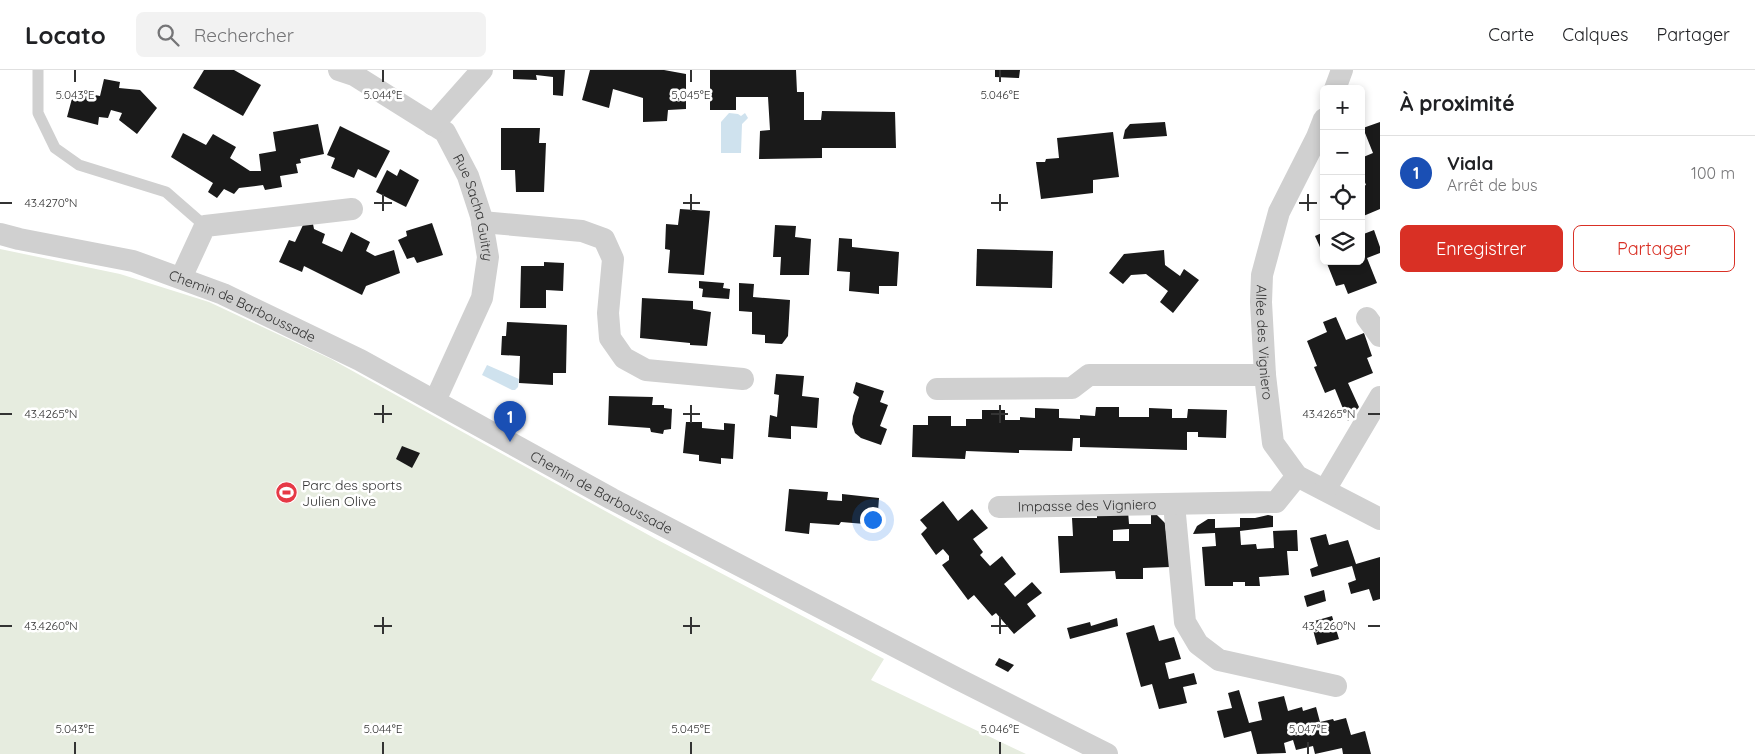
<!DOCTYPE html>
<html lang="fr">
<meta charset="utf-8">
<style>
body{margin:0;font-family:Quicksand,sans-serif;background:#f2f2f2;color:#202124}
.controls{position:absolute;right:15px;top:15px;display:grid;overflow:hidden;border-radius:8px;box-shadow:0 2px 8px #0003}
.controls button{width:45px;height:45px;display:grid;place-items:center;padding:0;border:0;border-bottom:1px solid #e0e0e0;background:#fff;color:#202124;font:25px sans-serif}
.you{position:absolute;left:872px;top:449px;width:18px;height:18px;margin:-12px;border:4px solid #fff;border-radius:50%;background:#1a73e8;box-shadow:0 0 0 8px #1a73e833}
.badge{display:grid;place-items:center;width:32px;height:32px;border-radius:50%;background:#d93025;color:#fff;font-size:16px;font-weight:700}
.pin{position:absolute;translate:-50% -41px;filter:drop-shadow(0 1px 2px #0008)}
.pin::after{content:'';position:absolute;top:26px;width:18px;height:15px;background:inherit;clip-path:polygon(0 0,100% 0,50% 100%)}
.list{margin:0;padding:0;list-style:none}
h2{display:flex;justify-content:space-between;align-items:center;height:65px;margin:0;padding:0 20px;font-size:21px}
h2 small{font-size:16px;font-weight:400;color:#757577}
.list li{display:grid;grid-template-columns:32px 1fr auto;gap:15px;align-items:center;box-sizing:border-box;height:75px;padding:0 20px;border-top:1px solid #e0e0e0}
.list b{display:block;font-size:19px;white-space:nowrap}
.list p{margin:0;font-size:16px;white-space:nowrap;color:#757577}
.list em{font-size:16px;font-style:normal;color:#757577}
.actions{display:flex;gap:10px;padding:15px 20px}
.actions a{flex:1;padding:11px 0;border:1px solid #d93025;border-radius:8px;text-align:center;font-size:18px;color:#d93025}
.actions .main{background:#d93025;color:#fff}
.icon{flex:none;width:28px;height:28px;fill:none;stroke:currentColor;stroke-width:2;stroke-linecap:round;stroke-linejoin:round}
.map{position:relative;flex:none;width:1380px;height:684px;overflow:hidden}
header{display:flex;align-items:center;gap:30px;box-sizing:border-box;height:70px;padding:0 25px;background:#fff;border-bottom:1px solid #e0e0e0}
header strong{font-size:24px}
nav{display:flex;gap:28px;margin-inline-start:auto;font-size:18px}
.search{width:350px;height:45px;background:#f2f2f2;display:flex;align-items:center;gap:12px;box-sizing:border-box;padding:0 18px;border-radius:8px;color:#757577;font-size:19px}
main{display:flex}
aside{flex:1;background:#fff}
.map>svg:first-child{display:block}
</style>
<header>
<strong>Locato</strong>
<div class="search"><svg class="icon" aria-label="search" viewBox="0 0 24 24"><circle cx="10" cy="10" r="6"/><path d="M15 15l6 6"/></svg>Rechercher</div>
<nav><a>Carte</a><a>Calques</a><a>Partager</a></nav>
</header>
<main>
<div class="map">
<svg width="1380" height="684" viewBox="0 0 1380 684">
<rect width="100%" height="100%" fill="#fff"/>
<!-- green -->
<polygon fill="#e6ecdf" points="0,179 120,204 209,232 331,289 654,468 884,589 871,610 1026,684 0,684"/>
<!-- water -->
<g fill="#cfe2ee">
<polygon points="729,43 738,44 741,46 745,43 748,48 742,54 741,83 721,83 721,52"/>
<polygon points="487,295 519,309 518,317 515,320 512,320 482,305"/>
</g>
<!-- building -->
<g fill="#1a1a1a" fill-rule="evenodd">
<polygon points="204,0 234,0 261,15 243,46 193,18"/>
<polygon points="513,0 565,0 563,26 553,25 553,7 536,5 537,10 513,9"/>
<polygon points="590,0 664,0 686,4 686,39 668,40 667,51 643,52 643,28 613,19 609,38 582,30"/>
<polygon points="710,0 796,0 797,22 804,22 804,50 821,50 822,41 895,42 896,78 822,78 822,88 759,89 760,61 770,60 768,27 736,27 736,40 710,40"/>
<polygon points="995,0 1020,0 1019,8 995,7"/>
<polygon points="104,9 120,12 119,18 140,20 157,38 137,64 119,50 122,43 111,40 108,48 99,47 98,55 67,47 74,21 100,26"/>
<polygon points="1165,52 1167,66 1123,69 1125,60 1130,54"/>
<polygon points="1380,52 1380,139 1361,147 1361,117 1366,115 1361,102 1361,88 1373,83 1363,58"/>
<polygon points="318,54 324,84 300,89 301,93 296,94 298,103 280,106 282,117 265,120 263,115 239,118 234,124 224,119 217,128 208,122 213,113 171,87 183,63 206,75 213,64 236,77 230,88 250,101 261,101 259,84 276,81 273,62"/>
<polygon points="340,56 390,81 376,108 358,99 354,108 331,98 335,88 327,85"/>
<polygon points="501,58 540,58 539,73 546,73 544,122 516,122 515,100 501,100"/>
<polygon points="1113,62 1119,107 1093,110 1093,123 1041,129 1036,92 1045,92 1046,89 1059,88 1057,68"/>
<polygon points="400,99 419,110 406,137 376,122 387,100 397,106"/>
<polygon points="680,139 710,141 704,205 668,203 670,180 665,179 666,154 678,155"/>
<polygon points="432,153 443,185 417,193 414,187 407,189 398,170 407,166 406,161"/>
<polygon points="313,154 314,159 325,164 322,173 342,182 351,162 370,172 366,181 375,186 394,180 400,203 366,216 362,225 304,196 302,202 279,192 289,170 295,172 303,155"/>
<polygon points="775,155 796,156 795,167 811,169 809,205 780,205 781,187 773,187"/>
<polygon points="1374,160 1380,177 1380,183 1367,188 1377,213 1348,224 1344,214 1336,216 1326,191 1361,191 1361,165"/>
<polygon points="1324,162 1324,186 1315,166"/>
<polygon points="839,168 852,169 852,177 899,182 897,216 879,216 879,224 849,221 850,202 837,201"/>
<polygon points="977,179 1053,181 1052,218 976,216"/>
<polygon points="1164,180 1165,195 1180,206 1184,199 1199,210 1173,243 1160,232 1168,221 1146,204 1131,205 1123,214 1109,203 1124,184"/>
<polygon points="544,192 564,193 563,221 546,220 546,238 520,238 521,196 544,196"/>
<polygon points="699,211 724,213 723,218 730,219 729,229 702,227 703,219 699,218"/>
<polygon points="739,213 754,214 753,227 790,230 788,266 782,274 765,273 765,265 752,264 752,242 739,241"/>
<polygon points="642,228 693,231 693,239 711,242 707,276 690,275 690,273 640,268"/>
<polygon points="1336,247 1346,270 1364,263 1372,286 1367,288 1373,303 1348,313 1359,337 1348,351 1335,319 1325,323 1314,297 1317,296 1307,271 1327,262 1323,252"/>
<polygon points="507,252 567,255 566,303 553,303 553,315 519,313 520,286 501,285 502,266 506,266"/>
<polygon points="776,304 804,306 802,326 819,328 817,358 791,356 791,369 768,367 770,345 777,347 779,325 774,324"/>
<polygon points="856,312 884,321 880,332 888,335 880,356 887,359 881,375 861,368 855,363 852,354 853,346 859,327 853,323"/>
<polygon points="609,326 653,327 652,335 664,335 664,338 672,339 671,359 664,360 663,364 651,362 650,358 608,355"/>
<polygon points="1096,337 1119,337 1119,347 1149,347 1149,338 1172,339 1172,348 1187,348 1188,339 1227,340 1226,368 1198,367 1198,362 1187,362 1187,380 1080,377 1080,368 1073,368 1072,381 1019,380 1019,383 966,381 965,389 912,387 913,355 928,355 928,346 951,346 951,356 966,356 966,349 982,349 982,340 1005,340 1005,350 1020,350 1020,347 1035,348 1035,338 1059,339 1059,348 1080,349 1080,345 1095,346"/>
<polygon points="686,352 702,352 702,358 724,360 724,353 735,354 733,389 721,388 721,394 699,391 699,385 683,383"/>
<polygon points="402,376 420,383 412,398 396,389"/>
<polygon points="789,419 828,422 827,430 842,431 842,424 879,428 877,455 841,452 839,455 810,453 809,464 785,461"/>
<polygon points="943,431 958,451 972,439 988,458 973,469 983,482 980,485 990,496 1002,486 1016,504 1004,514 1015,527 1032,512 1042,523 1027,534 1036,546 1014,564 996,543 992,546 974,525 968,530 942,495 949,490 949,486 943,479 936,485 921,464 927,458 920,450"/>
<path d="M1128 441 1129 454H1151V441L1156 444 1165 453 1170 497 1143 498V509H1116L1115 501 1060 503 1058 466H1073L1072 448H1097V442ZM1129 459V471H1113V460Z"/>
<polygon points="1268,445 1273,446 1273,457 1240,461 1241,475 1256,474 1257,479 1274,478 1273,461 1297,460 1298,481 1287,481 1289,505 1259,507 1260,516 1245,516 1245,512 1233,512 1233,516 1205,516 1202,477 1216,476 1215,463 1193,464 1197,456 1208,449 1215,449 1215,458 1240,457 1240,448 1255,448"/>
<polygon points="1326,464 1329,475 1348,470 1356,494 1380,487 1380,529 1373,531 1369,519 1351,524 1348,513 1356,510 1352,496 1312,507 1310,499 1318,496 1310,468"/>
<polygon points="1324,520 1326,531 1307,537 1304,526"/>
<polygon points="1332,546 1339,569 1317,575 1311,552"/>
<polygon points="1117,548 1118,556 1070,569 1067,558 1090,552 1091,556"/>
<polygon points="1154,555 1159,571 1174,567 1181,589 1165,593 1169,609 1194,603 1197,614 1183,617 1187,633 1159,639 1152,614 1141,617 1126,563"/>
<polygon points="999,588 1014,595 1008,602 995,595"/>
<polygon points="1239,620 1249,653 1262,650 1258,632 1284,626 1288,641 1302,637 1303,641 1316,637 1320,652 1333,649 1334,651 1346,648 1351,665 1365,661 1371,684 1343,684 1342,678 1315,684 1313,676 1296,680 1293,670 1284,673 1286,683 1257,684 1251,661 1224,668 1217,641 1232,638 1228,623"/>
</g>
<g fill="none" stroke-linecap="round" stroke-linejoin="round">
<!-- service -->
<polyline stroke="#d0d0d0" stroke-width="11" points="38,0 38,43 55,78 79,95 166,122 205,156"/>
<!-- minor -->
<g stroke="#d0d0d0" stroke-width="22">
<path id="s1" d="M339 0 354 5 445 62 468 106 481 146 488 187 482 228 435 331"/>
<polyline points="1335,19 1342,0"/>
<path id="s2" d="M1324 49 1317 67 1279 142 1262 205 1261 232 1265 305 1273 373 1297 406 1380 449"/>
<polyline points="433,55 482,0"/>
<polyline points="482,152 582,161 604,169 613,189 608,243 610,268 624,288 646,300 743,309"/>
<path id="s3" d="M0 164 19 169 133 191 223 224 360 290 612 429 958 609 1107 684"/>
<polyline points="181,208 205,156 352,139"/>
<polyline points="1367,248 1380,266"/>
<polyline points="937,319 1072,318 1089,305 1265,305"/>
<polyline points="1325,420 1380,327"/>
<polyline points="1174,434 1185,552 1198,574 1219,590 1336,616"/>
<path id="s4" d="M999 437 1276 432 1297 406"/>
</g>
</g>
<!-- ticks -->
<path fill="none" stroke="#333" stroke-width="2" d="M75 0V12M383 0V12M691 0V12M1000 0V12M383 124V141M691 124V141M1000 124V141M1308 124V141M0 133H12M374 133H392M683 133H700M991 133H1008M1299 133H1317M383 335V353M691 335V353M1000 335V353M0 344H12M374 344H392M683 344H700M991 344H1008M1368 344H1380M383 547V564M691 547V564M1000 547V564M0 556H12M374 556H392M683 556H700M991 556H1008M1368 556H1380M75 672V684M383 672V684M691 672V684M1000 672V684M1308 672V684"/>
<!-- icons -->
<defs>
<symbol id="stadium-disc" viewBox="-11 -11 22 22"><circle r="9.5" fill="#e63946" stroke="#fff"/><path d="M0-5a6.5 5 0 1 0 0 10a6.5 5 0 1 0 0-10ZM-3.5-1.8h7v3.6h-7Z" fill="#fff"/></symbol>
</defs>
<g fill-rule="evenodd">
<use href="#stadium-disc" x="274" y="410" width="25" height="25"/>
</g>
<g text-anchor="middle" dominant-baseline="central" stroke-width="5" stroke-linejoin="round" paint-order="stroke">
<!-- street labels -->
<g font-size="14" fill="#333" stroke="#fff">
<text stroke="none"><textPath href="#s1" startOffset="205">Rue Sacha Guitry</textPath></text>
<text stroke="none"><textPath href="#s3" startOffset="254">Chemin de Barboussade</textPath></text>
<text stroke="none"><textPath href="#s2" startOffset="236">Allée des Vigniero</textPath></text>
<text stroke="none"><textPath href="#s3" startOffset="659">Chemin de Barboussade</textPath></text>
<text stroke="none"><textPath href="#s4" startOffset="88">Impasse des Vigniero</textPath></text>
</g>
<!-- poi labels -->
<g font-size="14" fill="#333" stroke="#fff" text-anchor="start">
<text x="302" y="415">Parc des sports<tspan x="302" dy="16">Julien Olive</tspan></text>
</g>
</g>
<g font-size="12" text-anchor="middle" fill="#333" stroke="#fff" stroke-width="5" stroke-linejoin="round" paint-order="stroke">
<text x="75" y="29">5.043°E</text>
<text x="383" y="29">5.044°E</text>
<text x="691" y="29">5.045°E</text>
<text x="1000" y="29">5.046°E</text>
<text x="51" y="137">43.4270°N</text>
<text x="51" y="348">43.4265°N</text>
<text x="1329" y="348">43.4265°N</text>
<text x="51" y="560">43.4260°N</text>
<text x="1329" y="560">43.4260°N</text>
<text x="75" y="663">5.043°E</text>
<text x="383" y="663">5.044°E</text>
<text x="691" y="663">5.045°E</text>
<text x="1000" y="663">5.046°E</text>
<text x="1308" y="663">5.047°E</text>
</g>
</svg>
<div class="controls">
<button>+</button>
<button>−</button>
<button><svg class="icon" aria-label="locate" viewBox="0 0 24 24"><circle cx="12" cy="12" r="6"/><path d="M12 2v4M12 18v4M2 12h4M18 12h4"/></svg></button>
<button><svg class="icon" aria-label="layers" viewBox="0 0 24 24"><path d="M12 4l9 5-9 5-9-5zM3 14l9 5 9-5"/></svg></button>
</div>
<div class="you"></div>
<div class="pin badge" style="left:510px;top:372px;background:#1a4fb4">1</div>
</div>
<aside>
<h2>À proximité<small></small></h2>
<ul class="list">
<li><span class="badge" style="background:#1a4fb4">1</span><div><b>Viala</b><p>Arrêt de bus</p></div><em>100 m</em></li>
</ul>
<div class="actions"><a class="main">Enregistrer</a><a>Partager</a></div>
</aside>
</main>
